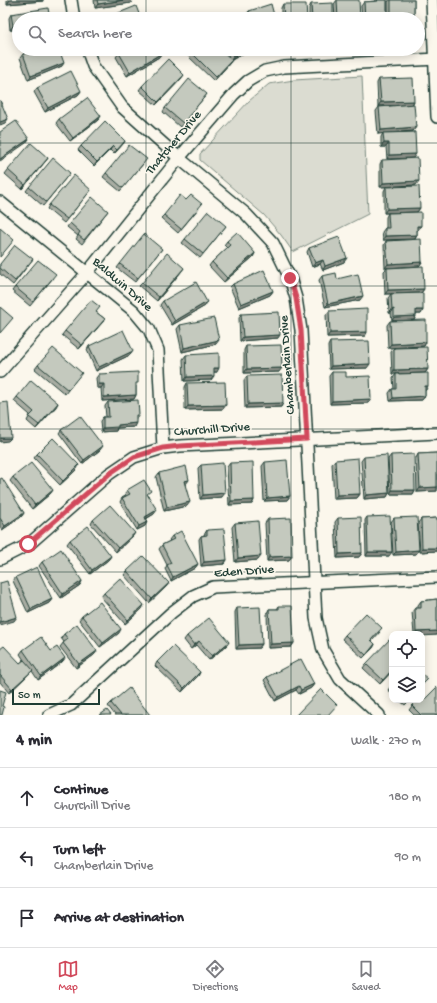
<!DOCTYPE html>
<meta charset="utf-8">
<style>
body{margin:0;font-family:"Gochi Hand",sans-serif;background:#f2f2f3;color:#2b2b33}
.controls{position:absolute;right:12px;bottom:12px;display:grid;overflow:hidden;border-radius:8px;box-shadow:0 2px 10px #0003}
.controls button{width:36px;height:36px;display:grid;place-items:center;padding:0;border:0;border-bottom:1px solid #e1e1e2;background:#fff;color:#2b2b33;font:20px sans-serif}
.scale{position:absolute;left:12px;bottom:10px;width:88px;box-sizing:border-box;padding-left:4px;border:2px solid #1f3d34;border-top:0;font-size:11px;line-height:14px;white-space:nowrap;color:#1f3d34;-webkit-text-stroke:3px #fbf7ec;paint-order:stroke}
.stop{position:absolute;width:12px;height:12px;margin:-9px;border:3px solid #d1495b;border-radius:50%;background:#fff}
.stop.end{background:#d1495b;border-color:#fff;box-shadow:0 1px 4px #0008}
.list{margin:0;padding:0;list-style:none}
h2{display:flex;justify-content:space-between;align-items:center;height:52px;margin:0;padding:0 16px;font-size:17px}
h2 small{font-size:13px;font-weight:400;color:#7c7c81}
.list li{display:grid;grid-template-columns:26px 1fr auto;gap:12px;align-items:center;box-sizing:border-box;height:60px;padding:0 16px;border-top:1px solid #e1e1e2}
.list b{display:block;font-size:15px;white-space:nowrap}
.list p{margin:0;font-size:13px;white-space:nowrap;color:#7c7c81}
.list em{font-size:13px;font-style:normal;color:#7c7c81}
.icon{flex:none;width:22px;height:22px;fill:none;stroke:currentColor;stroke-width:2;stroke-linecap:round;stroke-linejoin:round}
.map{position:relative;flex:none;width:437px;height:715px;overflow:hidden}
.search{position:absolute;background:#fff;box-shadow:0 2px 10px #0003;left:12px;right:12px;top:12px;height:44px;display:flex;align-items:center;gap:10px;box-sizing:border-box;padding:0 14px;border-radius:22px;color:#7c7c81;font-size:15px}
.sheet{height:232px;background:#fff}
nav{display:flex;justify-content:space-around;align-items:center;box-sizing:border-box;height:56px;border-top:1px solid #e1e1e2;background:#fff;font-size:11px;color:#7c7c81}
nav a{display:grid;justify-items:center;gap:2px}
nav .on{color:#d1495b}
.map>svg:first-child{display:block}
</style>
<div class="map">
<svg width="437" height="715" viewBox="0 0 437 715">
<rect width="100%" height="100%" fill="#fbf7ec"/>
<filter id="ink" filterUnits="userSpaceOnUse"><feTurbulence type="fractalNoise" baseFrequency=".025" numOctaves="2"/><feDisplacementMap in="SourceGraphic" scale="8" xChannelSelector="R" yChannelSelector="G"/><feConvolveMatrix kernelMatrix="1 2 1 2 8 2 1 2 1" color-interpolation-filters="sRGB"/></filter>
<g filter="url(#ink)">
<!-- green -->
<polygon fill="#dbdcd1" stroke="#7d8c82" points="362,76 368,214 293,252 281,235 264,215 200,160 200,154 249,101 269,84 294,80"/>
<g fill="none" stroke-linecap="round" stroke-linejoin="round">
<defs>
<g id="minor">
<polyline points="71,0 74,19"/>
<polyline points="432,0 437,117"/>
<polyline points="87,49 93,66 122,107 179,158 246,214 273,243 290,278 296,298 301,330 316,618 323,650 340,679 379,715"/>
<polyline points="0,202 134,311 149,329 158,350 163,448"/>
<polyline points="0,372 87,273 179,158 234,94 248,81 265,71 284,67 437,59"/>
<polyline points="0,559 28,545 109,474 134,457 163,448 180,446 437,433"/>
<polyline points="49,715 71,705 171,613 193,596 213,587 437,577"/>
</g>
</defs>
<!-- minor casing -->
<use href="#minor" stroke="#1f3d34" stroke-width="14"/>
<!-- minor -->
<use href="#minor" stroke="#fbf7ec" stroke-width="11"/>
</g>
<!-- wall -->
<g fill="#a9ada3" stroke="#1f3d34">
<polygon points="7,0 43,0 43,1 7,4"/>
<polygon points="94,0 132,0 131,3 95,8"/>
<polygon points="337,0 360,19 335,19 334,4"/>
<polygon points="376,0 387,0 387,19 362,19 361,6 364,2 375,1"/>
<polygon points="389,0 414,0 414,19 388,19 388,2"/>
<polygon points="283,4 307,19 281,19 281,8"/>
<polygon points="311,4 333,19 309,19 309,8"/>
<polygon points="249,11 275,19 247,19 246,15"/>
<polygon points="11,14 50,19 19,40 16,41 14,30 10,30 9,18"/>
<polygon points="225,49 251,49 232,60 229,64 214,81 188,56 191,52 230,59"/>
<polygon points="119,53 159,57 127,76 116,57"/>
<polygon points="23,54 62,66 28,80 20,58"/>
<polygon points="181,79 156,105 139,90 142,86"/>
<polygon points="379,79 414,101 412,105 416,127 413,131 384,133 415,132 387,159 386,147 381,147 381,137 383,133 378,134 376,111 379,107 403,105 378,106 377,83"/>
<polygon points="37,88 81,91 78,95 45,112 34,92"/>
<polygon points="207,94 180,127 163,112 165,108"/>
<polygon points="101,116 98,120 70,141 56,123 59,119"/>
<polygon points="125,141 123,144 114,154 110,150 94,166 78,150 81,146"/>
<polygon points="48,158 22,189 5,174 8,170"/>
<polygon points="382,160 416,185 380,187 380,164"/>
<polygon points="144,163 120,191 103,177 106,173"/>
<polygon points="70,173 43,206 26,191 29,187"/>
<polygon points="386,187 420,208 417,212 384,213 384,191"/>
<polygon points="91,190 64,223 47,209 49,205"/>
<polygon points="186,200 199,208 178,233 161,218 164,215"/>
<polygon points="108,211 82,244 76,239 78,236 67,227 70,223"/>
<polygon points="388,213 418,230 417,230 417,235 415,239 422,262 419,266 385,268 384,245 386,241 411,239 383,240 382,232 385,228 386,228 386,217"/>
<polygon points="226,226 200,258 182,243 185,239"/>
<polygon points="227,241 255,253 253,257 224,282 209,266 212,262 227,248 224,245"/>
<polygon points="309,248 344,262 323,270 320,264 312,267 307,252"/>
<polygon points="162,249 135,282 117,268 120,264"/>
<polygon points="33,259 13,285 0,274 0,264"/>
<polygon points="387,268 424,289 421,293 385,294 384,271"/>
<polygon points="181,272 157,301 139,286 142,283"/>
<polygon points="322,276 337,279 360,300 325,307 319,280"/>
<polygon points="53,278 30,306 12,291 15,287"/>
<polygon points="233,284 273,291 270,295 239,308 230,287"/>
<polygon points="391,294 423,310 421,314 416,314 416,316 414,320 392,321 391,313 389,313 388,298"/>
<polygon points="163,301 205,306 172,325 160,305"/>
<polygon points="329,311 367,332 365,336 327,337 326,314"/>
<polygon points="96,312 105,319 79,349 62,335 65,331"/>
<polygon points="241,314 278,338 240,341 239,318"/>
<polygon points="390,321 426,342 424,346 388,348 387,325"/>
<polygon points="180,325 216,344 182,352 177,329"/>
<polygon points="330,342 367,368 329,369 328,346"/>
<polygon points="89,346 133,351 130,355 96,371 87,350"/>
<polygon points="246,346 279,372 244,373 244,350"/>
<polygon points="394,348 428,369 425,373 392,374 391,352"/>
<polygon points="186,355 217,372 214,372 211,380 184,381 183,359"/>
<polygon points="38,365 79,376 65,394 35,369"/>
<polygon points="332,372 346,377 371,399 368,403 330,404 329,376"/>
<polygon points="99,374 136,386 136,395 134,399 102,401 101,388 97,388 96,378"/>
<polygon points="396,374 426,390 425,390 425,396 422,400 390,401 389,393 392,389 394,389 393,378"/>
<polygon points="247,376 283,403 281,407 245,408 244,380"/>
<polygon points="187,383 223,409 185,410 185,387"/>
<polygon points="17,397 58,403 36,429 27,421 30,415 14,401"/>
<polygon points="108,402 139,415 136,419 134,427 117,428 116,431 101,432 100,421 103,417 106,417 105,406"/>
<polygon points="61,430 100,450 82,464 59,433"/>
<polygon points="437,453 437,491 417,492 416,458 418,454"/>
<polygon points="37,454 77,469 60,485 34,458"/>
<polygon points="391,455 415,490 413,494 390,494 388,459"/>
<polygon points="364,457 389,493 387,497 364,499 361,461"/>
<polygon points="335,460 360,494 357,498 334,499 332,464"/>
<polygon points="265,462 290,496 287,500 264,501 262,466"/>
<polygon points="230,463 254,500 252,504 229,505 227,467"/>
<polygon points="201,465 222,497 200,499 198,468"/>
<polygon points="159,473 186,484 185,484 187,506 164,511 156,477"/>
<polygon points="13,477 53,490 50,494 32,509 10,481"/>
<polygon points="0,479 24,513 21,517 2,530 0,526"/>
<polygon points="127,490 148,495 154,514 146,519 145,526 137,530 120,502 122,498 126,496 125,494"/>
<polygon points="367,517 389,556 366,556 365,520"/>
<polygon points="338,518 362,553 359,557 337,558 335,522"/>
<polygon points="394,518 419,550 416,554 393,555 391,522"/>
<polygon points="437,518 437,551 420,552 418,523 421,519"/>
<polygon points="268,519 292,556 289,560 267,561 265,523"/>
<polygon points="93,520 133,536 116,552 91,524"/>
<polygon points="235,523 258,560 235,562 232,527"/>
<polygon points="207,530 227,560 224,564 201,566 199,539 201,536 204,535"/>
<polygon points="172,536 198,564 195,568 171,581 165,569 167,565 159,549 162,545 170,541 169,540"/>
<polygon points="70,540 111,556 108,560 90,574 67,544"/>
<polygon points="42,562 82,581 80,585 61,598 39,566"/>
<polygon points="127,571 169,583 166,587 149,603 124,575"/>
<polygon points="16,577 52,599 49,603 28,613 13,581"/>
<polygon points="104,593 142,609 125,624 101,597"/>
<polygon points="437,599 437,635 414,634 412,612 415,608 418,608 418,605 421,601"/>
<polygon points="279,606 294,643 291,647 268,648 267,613 269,609 277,609"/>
<polygon points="237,608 262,644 259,648 236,649 235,612"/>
<polygon points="82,616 119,633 100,647 79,620"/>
<polygon points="380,632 372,641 375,644 373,648 363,658 342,639 345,635"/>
<polygon points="64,634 97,651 94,655 76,668 60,647 64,642 61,638"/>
<polygon points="187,636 229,642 226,646 209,660 196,645 191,649 184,640"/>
<polygon points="0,649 20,663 24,660 20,654 23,650 51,651 65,658 62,662 38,680 32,671 30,673 9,693 0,682"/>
<polygon points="157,662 200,672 198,676 182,692 155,666"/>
<polygon points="366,664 392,671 380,684 363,668"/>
<polygon points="267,677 314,684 311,688 299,694 296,690 275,701 264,680"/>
<polygon points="392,685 392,693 388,690"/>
<polygon points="399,700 410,700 405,705"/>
<polygon points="424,700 437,715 414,715 409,710 412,706"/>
<polygon points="111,703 150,715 115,715 108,706"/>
</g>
<!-- shaded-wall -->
<g fill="#898d85" stroke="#1f3d34">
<polygon points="10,0 43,0 43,1 7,4"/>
<polygon points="124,0 132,0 131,3 95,8 98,4"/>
<polygon points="13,26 17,26 14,30 10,30"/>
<polygon points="19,37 19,40 16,41"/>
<polygon points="247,49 251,49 231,60 234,56"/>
<polygon points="162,53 159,57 127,76 130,72"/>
<polygon points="232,60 229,64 214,81 216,77"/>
<polygon points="64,63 62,66 28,80 31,76"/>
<polygon points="184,75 181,79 156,105 158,102"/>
<polygon points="81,91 78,95 45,112 48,108"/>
<polygon points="414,101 412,105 378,106 381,102"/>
<polygon points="101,116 98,120 70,141 73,138"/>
<polygon points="8,119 5,123 0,125 0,122"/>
<polygon points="416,127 413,131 378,134 381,130"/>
<polygon points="29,139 26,143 0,161 0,159"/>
<polygon points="125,141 123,144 114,154 117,150"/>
<polygon points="384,143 389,143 386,147 381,147"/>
<polygon points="113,146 110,150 94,166 97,162"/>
<polygon points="416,154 413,158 387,159 389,155"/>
<polygon points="48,158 45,162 22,189 25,185"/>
<polygon points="419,181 416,185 380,187 383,183"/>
<polygon points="420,208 417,212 384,213 387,209"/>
<polygon points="417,226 421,226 418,230 414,230"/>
<polygon points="417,235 415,239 383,240 385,236"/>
<polygon points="255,253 253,257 224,282 227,278"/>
<polygon points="347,258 344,262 323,270 325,266"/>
<polygon points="323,260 320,264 312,267 315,263"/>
<polygon points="422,262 419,266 385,268 388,264"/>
<polygon points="184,268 181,272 157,301 159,297"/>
<polygon points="424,289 421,293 385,294 388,290"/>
<polygon points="273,291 270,295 239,308 241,304"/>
<polygon points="363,296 360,300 325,307 328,304"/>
<polygon points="207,302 205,306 172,325 175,321"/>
<polygon points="394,309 391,313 389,313 392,310"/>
<polygon points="416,310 423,310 421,314 414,314"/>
<polygon points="416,316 414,320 392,321 394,317"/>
<polygon points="105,319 102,323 79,349 82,345"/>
<polygon points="367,332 365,336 327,337 330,333"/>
<polygon points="280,335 278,338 240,341 243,337"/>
<polygon points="219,340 216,344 182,352 184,348"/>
<polygon points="426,342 424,346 388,348 391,344"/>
<polygon points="133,351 130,355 96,371 99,367"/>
<polygon points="370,364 367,368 329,369 331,366"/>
<polygon points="214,368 219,368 217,372 211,372"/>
<polygon points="282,368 279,372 244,373 247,369"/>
<polygon points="428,369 425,373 392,374 394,370"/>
<polygon points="214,376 211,380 184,381 187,377"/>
<polygon points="99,384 104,384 101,388 97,388"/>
<polygon points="425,386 428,386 426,390 422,390"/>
<polygon points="136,395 134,399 102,401 104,397"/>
<polygon points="425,396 422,400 390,401 393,398"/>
<polygon points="371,399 368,403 330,404 332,401"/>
<polygon points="58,403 56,407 36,429 39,425"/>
<polygon points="283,403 281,407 245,408 248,404"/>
<polygon points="226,405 223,409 185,410 188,406"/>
<polygon points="136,423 134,427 117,428 116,431 101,432 103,428 118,425"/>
<polygon points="0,438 11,438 8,441 0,442"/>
<polygon points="103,446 100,450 82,464 84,460"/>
<polygon points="79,465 77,469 60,485 63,481"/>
<polygon points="189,480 186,484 182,485 184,481"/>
<polygon points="437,487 437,491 417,492 420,488"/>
<polygon points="53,490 50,494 32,509 35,505"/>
<polygon points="392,490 415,490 413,494 390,494"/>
<polygon points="225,493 222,497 200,499 203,495"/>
<polygon points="389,493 387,497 364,499 366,495"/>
<polygon points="360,494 357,498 334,499 337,495"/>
<polygon points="290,496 287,500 264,501 267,498"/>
<polygon points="254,500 252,504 229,505 231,501"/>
<polygon points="190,502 187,506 164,511 167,507"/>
<polygon points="157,510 154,514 142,521 145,517"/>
<polygon points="24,513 21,517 2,530 5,526"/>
<polygon points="147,522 145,526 137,530 139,526"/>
<polygon points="135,533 133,536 116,552 118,548"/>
<polygon points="422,548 437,548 437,551 420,552"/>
<polygon points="419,550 416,554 393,555 396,552"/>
<polygon points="368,552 392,552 389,556 366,556"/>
<polygon points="362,553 359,557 337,558 339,554"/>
<polygon points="111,556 108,560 90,574 92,570"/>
<polygon points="261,556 258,560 235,562 238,558"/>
<polygon points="292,556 289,560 267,561 269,557"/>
<polygon points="227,560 224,564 201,566 204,562"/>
<polygon points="198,564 195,568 171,581 173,577"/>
<polygon points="82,581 80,585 61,598 63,594"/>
<polygon points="169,583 166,587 149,603 152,599"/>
<polygon points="52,599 49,603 28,613 31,609"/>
<polygon points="144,605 142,609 125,624 128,620"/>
<polygon points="17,617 14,621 0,625 0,622"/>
<polygon points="121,629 119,633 100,647 103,643"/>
<polygon points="437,631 437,635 422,636 422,634 415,634 416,632"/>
<polygon points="199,641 196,645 191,649 194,645"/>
<polygon points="229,642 226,646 209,660 212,656"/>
<polygon points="294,643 291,647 268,648 271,644"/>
<polygon points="262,644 259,648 236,649 239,645"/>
<polygon points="375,644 373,648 363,658 366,655"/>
<polygon points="97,651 94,655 76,668 79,664"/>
<polygon points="65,658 62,662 38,680 41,676"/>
<polygon points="33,670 30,673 9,693 12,689"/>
<polygon points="392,670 392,671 380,684 383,680"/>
<polygon points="200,672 198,676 182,692 184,688"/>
<polygon points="314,684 311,688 299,694 301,690"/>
<polygon points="299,686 296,690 275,701 278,697"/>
</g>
<!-- building -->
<g fill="#c4c9be" stroke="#1f3d34">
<polygon points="97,0 124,0 98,4"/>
<polygon points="337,0 359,0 360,19 338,19"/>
<polygon points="377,0 387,0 387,19 365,19 364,2 378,1"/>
<rect x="391" y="0" width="23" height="19"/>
<polygon points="333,3 333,19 312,19 311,4"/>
<polygon points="271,4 275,19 251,19 249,11"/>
<polygon points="283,4 306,4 307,19 284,19"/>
<polygon points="136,6 141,19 104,19"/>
<polygon points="48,8 50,19 19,19 19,37 17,26 13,26 11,14"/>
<polygon points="36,49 59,49 64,63 31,76 23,54"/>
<polygon points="126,49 159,49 162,53 130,72 119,53"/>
<polygon points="193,49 220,49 232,60 216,77 191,52"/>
<polygon points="230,49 247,49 234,56"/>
<polygon points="168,59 184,75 158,102 142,86"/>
<polygon points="71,71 81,91 48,108 37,88"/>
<polygon points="413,78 414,101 381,102 379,79"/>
<polygon points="189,79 207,94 183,123 165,108"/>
<polygon points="87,98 101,116 73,138 59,119"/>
<polygon points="0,100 8,119 0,122"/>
<polygon points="414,104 416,127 381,130 379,107"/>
<polygon points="16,121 29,139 0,159 0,132"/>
<polygon points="105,121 125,141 117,150 113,146 97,162 81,146"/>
<polygon points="415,132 416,154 389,155 389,143 384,143 383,133"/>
<polygon points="31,143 48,158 25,185 8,170"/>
<polygon points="129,145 147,159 123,188 106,173"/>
<polygon points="53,158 70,173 46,202 29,187"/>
<polygon points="418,158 419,181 383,183 382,160"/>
<polygon points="74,175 91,190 67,219 49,205"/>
<polygon points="419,186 420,208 387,209 386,187"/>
<polygon points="180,195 186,200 191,195 202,204 181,229 164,215"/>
<polygon points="92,197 108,211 84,240 78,235 80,232 70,223"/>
<polygon points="208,211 226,226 203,254 185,239"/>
<polygon points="421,212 421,226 417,226 417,235 385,236 385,228 389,228 388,213"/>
<polygon points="0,228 14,240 0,257"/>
<polygon points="237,232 255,253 227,278 212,262 230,245 227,241"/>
<polygon points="144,234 162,249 138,278 120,264"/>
<polygon points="339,237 347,258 325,266 323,260 315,263 309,248"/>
<polygon points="421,239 422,262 388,264 386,241"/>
<polygon points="15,245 33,259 15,281 0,268 0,264"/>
<polygon points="167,253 184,268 159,297 142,283"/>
<polygon points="38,260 56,274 33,302 15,287"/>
<polygon points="423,266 424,289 388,290 387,268"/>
<polygon points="264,270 273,291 241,304 233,284"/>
<polygon points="336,273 337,279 358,274 363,296 328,304 322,276"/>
<polygon points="196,282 207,302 175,321 163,301"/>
<polygon points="423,293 423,310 416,310 416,316 394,317 394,309 392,310 391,294"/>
<polygon points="91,300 100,307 96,312 105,319 82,345 65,331"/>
<polygon points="0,307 13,318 0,333"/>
<polygon points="367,309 367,332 330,333 329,311"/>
<polygon points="279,312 280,335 243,337 241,314"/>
<polygon points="214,318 219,340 184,348 180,325"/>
<polygon points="426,320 426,342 391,344 390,321"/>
<polygon points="123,330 133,351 99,367 89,346"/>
<polygon points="369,341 370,364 331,366 330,342"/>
<polygon points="281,345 282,368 247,369 246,346"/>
<polygon points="427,347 428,369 394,370 394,348"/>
<polygon points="53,348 82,373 68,390 38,365"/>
<polygon points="219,353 219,368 214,368 214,376 187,377 186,355"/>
<polygon points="138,372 138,383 136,383 136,395 104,397 104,384 99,384 99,374"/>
<polygon points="332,372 346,372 346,377 370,376 371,399 332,401"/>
<polygon points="428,373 428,386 425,386 425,396 393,398 392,389 396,389 396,374"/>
<polygon points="282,375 283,403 248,404 247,376"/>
<polygon points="31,380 58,403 39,425 29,417 34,412 17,397"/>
<polygon points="225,382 226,405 188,406 187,383"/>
<polygon points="138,400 139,415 136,415 136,423 118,425 118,427 103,428 103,417 109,417 108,402"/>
<polygon points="8,402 11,438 0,438 0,403"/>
<polygon points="80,416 103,446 84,460 61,430"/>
<polygon points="53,438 79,465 63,481 37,454"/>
<polygon points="437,453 437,487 420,488 418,454"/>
<polygon points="414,454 415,490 392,490 391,455"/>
<polygon points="387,455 389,493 366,495 364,457"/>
<polygon points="358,458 360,494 337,495 335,460"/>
<polygon points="287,460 290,496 267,498 265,462"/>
<polygon points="253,462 254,500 231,501 230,463"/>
<polygon points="31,463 53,490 35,505 13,477"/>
<polygon points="223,463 225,493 203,495 201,465"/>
<polygon points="186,466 189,480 184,481 190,502 167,507 159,473"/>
<polygon points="2,478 24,513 5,526 0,518 0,479"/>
<polygon points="144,480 151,491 147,494 157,510 145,517 147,522 139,526 122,498 130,494 127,490"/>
<polygon points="110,505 135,533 118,548 93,520"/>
<polygon points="390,516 392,552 368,552 367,517"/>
<polygon points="361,517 362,553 339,554 338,518"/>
<polygon points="417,517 419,550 396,552 394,518"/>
<polygon points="291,518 292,556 269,557 268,519"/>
<polygon points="437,518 437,548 422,548 421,519"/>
<polygon points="258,521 261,556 238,558 235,523"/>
<polygon points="88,526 111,556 92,570 70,540"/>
<polygon points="224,529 227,560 204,562 201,536 207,535 207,530"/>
<polygon points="181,531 198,564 173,577 167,565 171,563 162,545 174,539 172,536"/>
<polygon points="61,549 82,581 63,594 42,562"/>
<polygon points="143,556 169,583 152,599 127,571"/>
<polygon points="37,567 52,599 31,609 16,577"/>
<polygon points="120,578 144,605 128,620 104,593"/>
<polygon points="7,581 17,617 0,622 0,583"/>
<polygon points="437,599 437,631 416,632 415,608 421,608 421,601"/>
<polygon points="100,602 121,629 103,643 82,616"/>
<polygon points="279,606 292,606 294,643 271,644 269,609 279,609"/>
<polygon points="260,607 262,644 239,645 237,608"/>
<polygon points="366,613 382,628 371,640 375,644 366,655 345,635"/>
<polygon points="209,618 229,642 212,656 199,641 194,645 187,636"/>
<polygon points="77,624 97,651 79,664 63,643 68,639 64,634"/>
<polygon points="41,637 51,651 57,647 65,658 41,676 23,650"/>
<polygon points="392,637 392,670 383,680 366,664"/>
<polygon points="4,646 20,663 24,660 33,670 12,689 0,675 0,649"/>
<polygon points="173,646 200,672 184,688 157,662"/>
<polygon points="301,659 314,684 301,690 299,686 278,697 267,677"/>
<polygon points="422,674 428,679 422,685"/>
<polygon points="437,687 437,715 421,715 412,706 418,700 422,700 422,698 424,700"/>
<polygon points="129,688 150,715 121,715 111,703"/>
<polygon points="321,689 337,705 328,715 296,715"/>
<polygon points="0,690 6,692 2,706 4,707 2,715 0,715"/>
<polygon points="107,710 111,715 100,715"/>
</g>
</g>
<g fill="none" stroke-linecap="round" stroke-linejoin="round" filter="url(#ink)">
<!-- route -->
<polyline stroke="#d1495b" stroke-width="5" points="28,544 109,474 134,457 163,448 180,446 307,439 301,330 296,298 290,278"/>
</g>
<!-- grid -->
<path fill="none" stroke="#1f3d34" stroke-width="1" stroke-opacity="0.55" d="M146 0V19M291 0V19M146 49V715M291 49V715M0 143H437M0 286H437M0 429H437M0 572H437"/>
<g text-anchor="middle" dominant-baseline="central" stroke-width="3" stroke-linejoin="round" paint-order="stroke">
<!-- street labels -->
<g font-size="13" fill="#1f3d34" stroke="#fbf7ec">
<text transform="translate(174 143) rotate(-50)">Thatcher Drive</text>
<text transform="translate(122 285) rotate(41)">Baldwin Drive</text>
<text transform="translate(288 365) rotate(-94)">Chamberlain Drive</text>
<text transform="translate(212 430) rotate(-4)">Churchill Drive</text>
<text transform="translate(244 572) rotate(-4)">Eden Drive</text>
</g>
</g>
</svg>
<div class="controls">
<button><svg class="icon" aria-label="locate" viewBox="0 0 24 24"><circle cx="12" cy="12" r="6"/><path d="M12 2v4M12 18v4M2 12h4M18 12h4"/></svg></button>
<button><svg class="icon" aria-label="layers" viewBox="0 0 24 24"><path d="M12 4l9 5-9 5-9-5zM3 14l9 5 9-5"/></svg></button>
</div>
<div class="scale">50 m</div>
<div class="stop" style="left:28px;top:544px"></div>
<div class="stop end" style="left:290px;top:278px"></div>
<div class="search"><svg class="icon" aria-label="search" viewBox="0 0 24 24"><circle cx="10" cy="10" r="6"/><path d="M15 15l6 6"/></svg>Search here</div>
</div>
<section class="sheet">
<h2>4 min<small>Walk · 270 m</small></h2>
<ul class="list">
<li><svg class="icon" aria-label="ahead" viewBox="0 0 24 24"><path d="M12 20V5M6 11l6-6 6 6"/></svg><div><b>Continue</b><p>Churchill Drive</p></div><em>180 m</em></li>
<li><svg class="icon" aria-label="left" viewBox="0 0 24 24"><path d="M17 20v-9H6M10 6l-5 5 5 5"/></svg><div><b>Turn left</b><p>Chamberlain Drive</p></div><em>90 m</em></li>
<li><svg class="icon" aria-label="arrive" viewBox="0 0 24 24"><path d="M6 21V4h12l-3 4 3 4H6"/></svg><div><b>Arrive at destination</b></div></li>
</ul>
</section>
<nav>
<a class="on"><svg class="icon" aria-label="map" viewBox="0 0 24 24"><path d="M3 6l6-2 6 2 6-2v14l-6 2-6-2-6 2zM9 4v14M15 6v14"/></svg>Map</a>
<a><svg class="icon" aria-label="directions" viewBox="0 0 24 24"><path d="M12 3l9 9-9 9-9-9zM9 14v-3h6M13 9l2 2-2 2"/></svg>Directions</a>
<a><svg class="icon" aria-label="saved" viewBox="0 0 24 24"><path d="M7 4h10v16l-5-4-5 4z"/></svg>Saved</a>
</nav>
